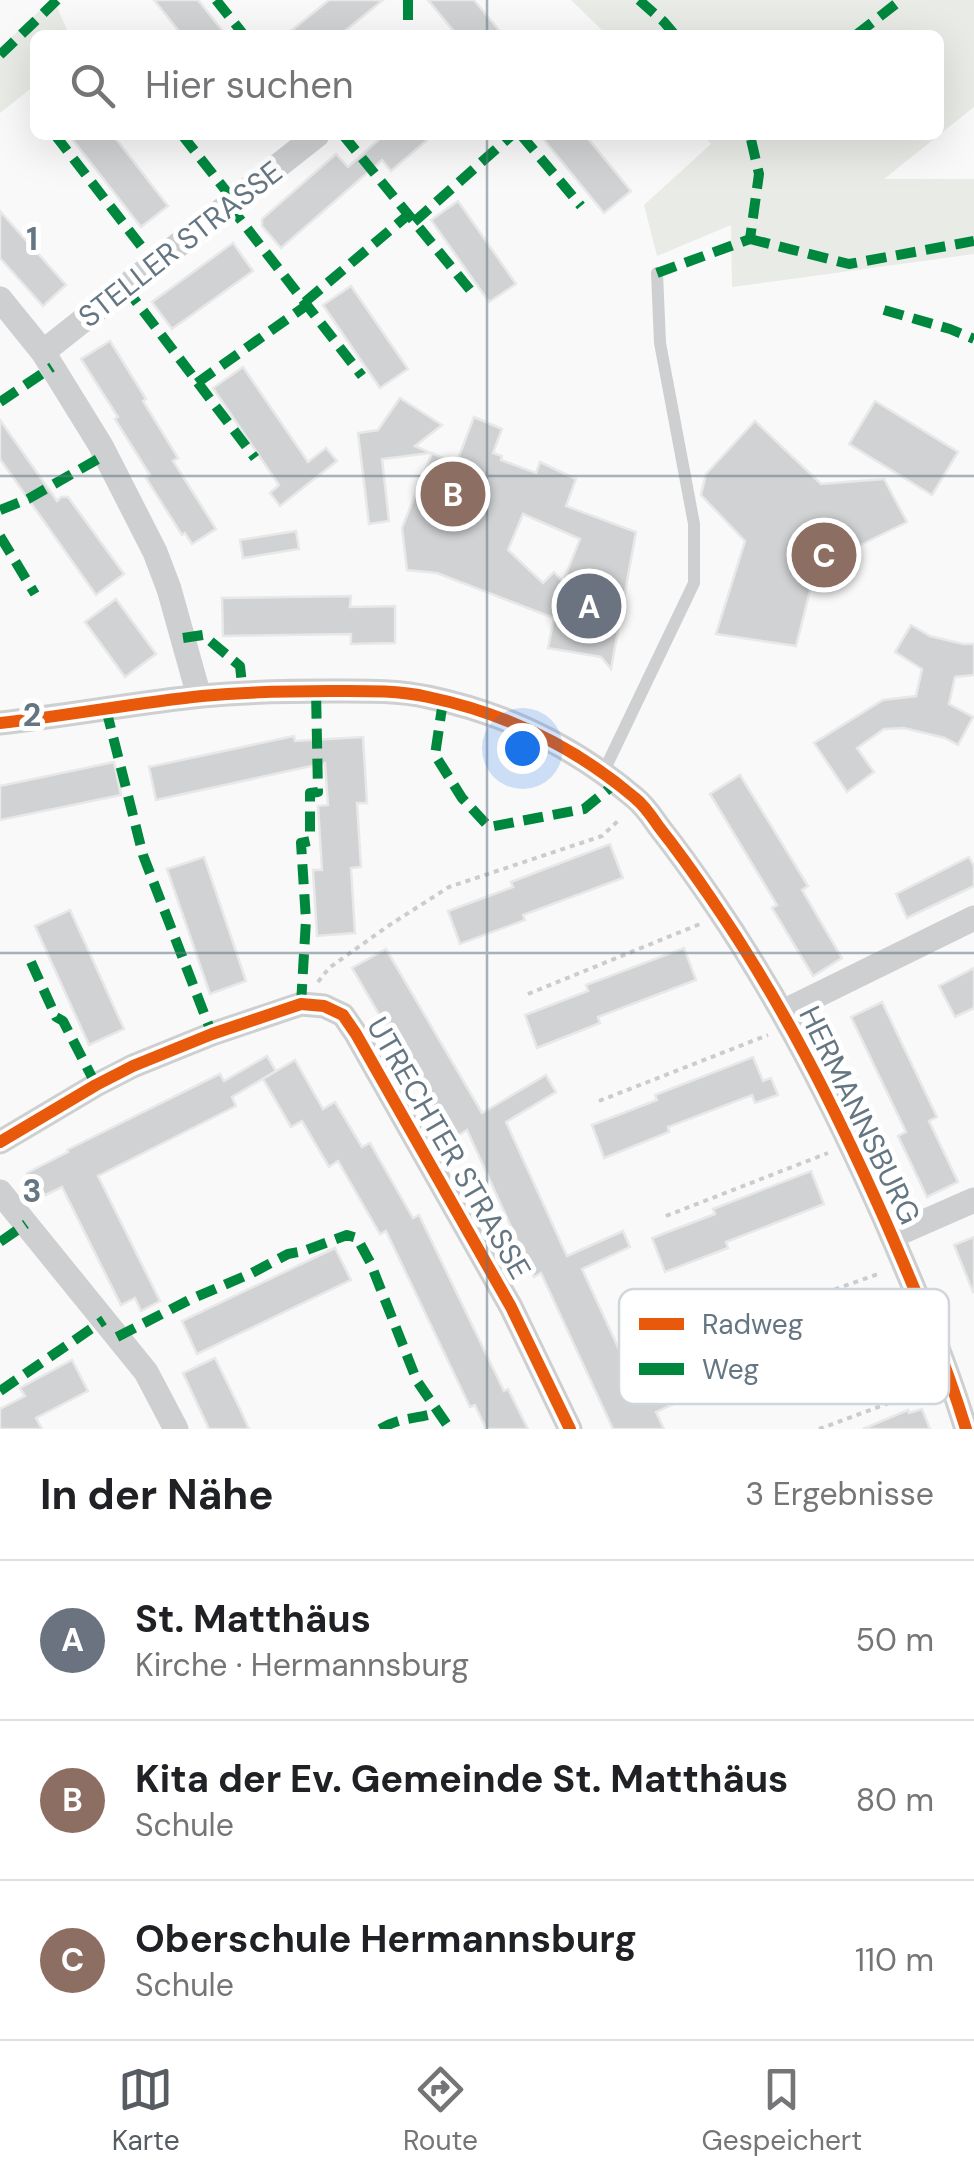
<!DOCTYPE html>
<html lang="de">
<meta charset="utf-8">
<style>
body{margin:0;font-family:"DM Sans",sans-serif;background:#f6f6f6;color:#202124}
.you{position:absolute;left:522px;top:748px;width:35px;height:35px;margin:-25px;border:8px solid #fff;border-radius:50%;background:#1a73e8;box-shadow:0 0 0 15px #1a73e833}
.badge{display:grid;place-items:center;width:65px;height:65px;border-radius:50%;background:#565c61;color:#fff;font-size:32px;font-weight:700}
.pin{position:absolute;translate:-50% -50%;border:5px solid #fff;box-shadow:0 2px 10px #0006}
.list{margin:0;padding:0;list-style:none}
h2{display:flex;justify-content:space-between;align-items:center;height:130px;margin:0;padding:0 40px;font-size:42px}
h2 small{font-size:32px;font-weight:400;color:#757577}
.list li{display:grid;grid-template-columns:65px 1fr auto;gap:30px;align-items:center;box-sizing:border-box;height:160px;padding:0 40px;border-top:2px solid #e0e0e0}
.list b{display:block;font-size:38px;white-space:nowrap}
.list p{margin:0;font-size:32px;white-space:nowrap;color:#757577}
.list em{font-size:32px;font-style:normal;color:#757577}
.icon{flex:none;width:55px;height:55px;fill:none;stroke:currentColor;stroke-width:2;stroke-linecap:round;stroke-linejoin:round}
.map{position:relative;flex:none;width:974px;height:1429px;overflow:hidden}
.search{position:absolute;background:#fff;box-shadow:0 10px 40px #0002;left:30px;right:30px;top:30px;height:110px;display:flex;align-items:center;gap:25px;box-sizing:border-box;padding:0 35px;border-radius:15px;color:#757577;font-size:38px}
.sheet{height:610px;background:#fff}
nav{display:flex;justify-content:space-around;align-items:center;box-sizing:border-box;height:140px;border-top:2px solid #e0e0e0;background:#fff;font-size:28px;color:#757577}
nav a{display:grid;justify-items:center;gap:5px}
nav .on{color:#565c61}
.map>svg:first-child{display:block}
</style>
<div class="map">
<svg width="974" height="1429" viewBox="0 0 974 1429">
<rect width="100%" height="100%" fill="#f9f9f9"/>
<!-- green -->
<g fill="#e8ebe6">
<polygon points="571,0 974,0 974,107 939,135 939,35 607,35"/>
<polygon points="50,1 57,7 69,35 35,35 35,85 0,113 0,48"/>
<polygon points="703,135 939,135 884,179 974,179 974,254 732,287 731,225 657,256 644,205 711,144"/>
</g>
<!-- building -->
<g fill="#d0d2d3" stroke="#e8e8e8" stroke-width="2.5" fill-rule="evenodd">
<polygon points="154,0 198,0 226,35 182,35"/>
<polygon points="329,0 383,0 340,35 286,35"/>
<polygon points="428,0 474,0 503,35 457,35"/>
<polygon points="69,135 113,135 168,206 141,227"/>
<polygon points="384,135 433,135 391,171 382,160 281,248 262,226 262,219 336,154 348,167"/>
<polygon points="540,135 585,135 631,191 604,213"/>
<polygon points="458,201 516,284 489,302 431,220"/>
<polygon points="0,211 66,285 43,306 0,258"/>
<polygon points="233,243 253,271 172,329 152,302"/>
<polygon points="351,286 408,369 380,388 323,305"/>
<polygon points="110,341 146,399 143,401 178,458 173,461 216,529 192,544 185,533 182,535 146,478 150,475 115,419 118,417 81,359"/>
<polygon points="243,367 308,462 326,448 337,461 280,506 270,493 279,485 213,388"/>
<polygon points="400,398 442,425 415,446 431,453 382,459 389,521 369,524 358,433 378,430"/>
<polygon points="875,401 958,452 932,495 849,444"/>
<path d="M474 417 502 429 493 453 502 456 501 460 536 473 540 462 576 479 566 506 636 532 611 669 601 657 548 648 554 618 437 573 407 570 402 528 432 453 456 464ZM523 514 580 539 563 582 554 572 543 583 508 550Z"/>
<polygon points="0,420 57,501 61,497 68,497 124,574 96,595 0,459"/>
<polygon points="755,421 821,484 884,479 907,522 816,567 796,646 716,634 745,541 701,495 706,474"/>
<polygon points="296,531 299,549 243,558 240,540"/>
<polygon points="351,596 350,607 395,606 395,643 351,644 351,634 223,636 222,598"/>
<polygon points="116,599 156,654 125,677 85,622"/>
<polygon points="911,625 930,636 963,644 974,644 974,675 955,677 949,704 973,717 958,745 945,738 904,728 884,729 857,748 874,772 847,792 814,743 883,700 916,696 922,669 895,652"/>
<polygon points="294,736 295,741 363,737 367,803 357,803 361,867 351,868 355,933 317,936 313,870 322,870 318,806 328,805 325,763 156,800 149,767"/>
<polygon points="114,762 121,795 0,820 0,786"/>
<polygon points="740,775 808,886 802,890 842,958 813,976 772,908 777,905 710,794"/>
<polygon points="610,844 623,878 523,915 525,920 460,944 448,911 513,887 511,882"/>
<polygon points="204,857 246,981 210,994 167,869"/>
<polygon points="969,857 974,866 974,886 907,918 896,894"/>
<polygon points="70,910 124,1029 89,1045 35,926"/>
<polygon points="684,948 696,980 598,1017 600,1023 537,1048 525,1015 588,991 586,985"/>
<polygon points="386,949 482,1113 546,1075 556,1092 506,1122 567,1256 623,1231 630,1247 582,1269 641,1397 707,1366 704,1358 768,1333 766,1328 864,1290 876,1323 779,1361 781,1365 717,1390 715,1385 656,1412 664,1429 613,1429 541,1273 534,1277 467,1130 452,1139 352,968"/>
<polygon points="974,968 974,1008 955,1017 939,986"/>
<polygon points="882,1002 937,1117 929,1121 958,1182 927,1197 898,1136 906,1132 851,1017"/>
<polygon points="267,1056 276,1071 232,1097 236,1106 98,1176 160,1301 141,1311 135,1298 121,1305 62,1187 39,1198 27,1173 68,1152 67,1150 220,1074 224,1081"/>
<polygon points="753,1057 763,1081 771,1078 778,1095 755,1103 752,1095 668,1127 669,1132 604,1158 592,1125 657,1100 655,1095"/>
<polygon points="295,1060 323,1109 335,1102 362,1147 370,1143 413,1218 419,1215 504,1391 508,1389 528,1429 486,1429 475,1405 470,1407 386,1231 380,1234 338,1161 329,1167 302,1121 291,1127 263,1079"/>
<polygon points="811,1171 824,1204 726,1242 728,1248 665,1272 652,1238 715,1214 713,1209"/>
<polygon points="974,1237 974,1292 973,1292 954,1245"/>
<polygon points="335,1248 351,1280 197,1354 182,1321"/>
<polygon points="215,1358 240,1409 249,1429 209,1429 183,1373"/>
<polygon points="72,1360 88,1391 36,1418 42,1429 0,1429 0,1409 25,1396 20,1388"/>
<polygon points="922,1409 930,1429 863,1429 908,1410 909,1413"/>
</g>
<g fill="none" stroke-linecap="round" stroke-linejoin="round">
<!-- path -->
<g stroke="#cbcccd" stroke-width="4" stroke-dasharray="5 5" stroke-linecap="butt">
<polyline points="318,982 329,968 388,926 449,887 602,836 621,818"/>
<polyline points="528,994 700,924"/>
<polyline points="599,1101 768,1035"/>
<polyline points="666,1216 828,1153"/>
<polyline points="712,1333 881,1273"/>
<polyline points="819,1429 927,1389"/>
</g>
<!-- service -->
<polyline stroke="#cecfd0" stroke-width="12" points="603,773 694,583 694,524 660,343 657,273"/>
<!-- minor -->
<g stroke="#cecfd0" stroke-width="25">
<polyline points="0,299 43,352 101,446 155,552 169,589 199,696"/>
<polyline points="43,352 317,135"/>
<path d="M0 723C67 716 134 703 202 696 244 692 287 691 330 691 362 691 396 690 428 697 505 713 575 747 635 798 645 806 652 817 659 827 678 851 695 875 712 900 782 1002 834 1106 884 1218 914 1287 944 1357 966 1429"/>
<polyline points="783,1012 974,918"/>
<polyline points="0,1142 96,1085 133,1066 212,1034 301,1004 324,1006 343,1015 356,1034 511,1307 570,1429"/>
<polyline points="0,1192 146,1372 176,1429"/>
<polyline points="892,1236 974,1200"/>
</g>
<!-- quiet -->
<g stroke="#00873e" stroke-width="10" stroke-dasharray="20 10" stroke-linecap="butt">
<polyline points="216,0 244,35"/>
<polyline points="408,0 408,35"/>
<polyline points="639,0 664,22 675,35"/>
<polyline points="856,35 901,0"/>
<polyline points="0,55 57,0"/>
<polyline points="55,135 155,264"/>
<polyline points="182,135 234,201"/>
<polyline points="343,135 471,291"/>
<polyline points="521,135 581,206"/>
<polyline points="229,205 362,376"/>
<polyline points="414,222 512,135"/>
<polyline points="750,239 849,264 974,241"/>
<polyline points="657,273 750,239 759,174 750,135"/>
<polyline points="125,287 255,458"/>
<polyline points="305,302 408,215"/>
<polyline points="884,310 950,329 974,339"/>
<polyline points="197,383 307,305"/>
<polyline points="0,402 52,367"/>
<polyline points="0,510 28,499 105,455"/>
<polyline points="0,536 35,594"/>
<polyline points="183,638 203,635 240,666 243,693"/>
<polyline points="443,701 435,755 462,798 489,827 584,809 616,783"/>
<polyline points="106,709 143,855 212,1034"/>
<polyline points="31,962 56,1017 63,1021 96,1085"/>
<polyline points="301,1004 306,920 301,843 310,841 310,793 318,792 316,691"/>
<polyline points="0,1242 26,1224"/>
<polyline points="117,1337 189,1300 252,1273 288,1254 304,1251 347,1235 357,1238 370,1262 417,1381 450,1429"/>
<polyline points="0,1391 104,1320"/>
<path d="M380 1429C403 1416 415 1420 439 1412"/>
</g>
<defs>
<g id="cycleway">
<path d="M0 723C67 716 134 703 202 696 244 692 287 691 330 691 362 691 396 690 428 697 505 713 575 747 635 798 645 806 652 817 659 827 678 851 695 875 712 900 782 1002 834 1106 884 1218 914 1287 944 1357 966 1429"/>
<polyline points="0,1142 96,1085 133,1066 212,1034 301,1004 324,1006 343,1015 356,1034 511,1307 570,1429"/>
</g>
</defs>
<!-- cycleway casing -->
<use href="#cycleway" stroke="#fff" stroke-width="19"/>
<!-- cycleway -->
<use href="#cycleway" stroke="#e8590c" stroke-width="12"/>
</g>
<!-- grid -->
<path fill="none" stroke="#657683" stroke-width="2.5" stroke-opacity="0.55" d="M487 0V35M487 135V1429M0 476H974M0 953H974"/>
<g text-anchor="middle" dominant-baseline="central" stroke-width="10" stroke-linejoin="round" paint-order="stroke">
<!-- street labels -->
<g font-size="30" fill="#657683" stroke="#fff">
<text transform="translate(180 244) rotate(-38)">STELLER STRASSE</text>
<text transform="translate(860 1115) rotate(64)">HERMANNSBURG</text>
<text transform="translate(449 1148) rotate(60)">UTRECHTER STRASSE</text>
</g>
</g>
<!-- legend -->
<rect x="619" y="1289" width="330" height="115" rx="15" fill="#fff" stroke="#d1d6da" stroke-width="2.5"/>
<rect x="639" y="1318" width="45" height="12" fill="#e8590c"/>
<rect x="639" y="1363" width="45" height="12" fill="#00873e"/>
<g font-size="28" fill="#657683">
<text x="702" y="1334">Radweg</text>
<text x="702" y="1379">Weg</text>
</g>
<g font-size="32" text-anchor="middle" font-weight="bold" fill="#657683" stroke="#fff" stroke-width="10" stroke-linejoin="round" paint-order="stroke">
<text x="32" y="250">1</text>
<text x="32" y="726">2</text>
<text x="32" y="1202">3</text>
</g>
</svg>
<div class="you"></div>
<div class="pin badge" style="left:589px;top:606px;background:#6b7280">A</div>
<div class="pin badge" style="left:453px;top:494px;background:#8d6e63">B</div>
<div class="pin badge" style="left:824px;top:555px;background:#8d6e63">C</div>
<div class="search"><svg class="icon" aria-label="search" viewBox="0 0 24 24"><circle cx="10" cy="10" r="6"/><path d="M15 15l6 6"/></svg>Hier suchen</div>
</div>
<section class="sheet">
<h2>In der Nähe<small>3 Ergebnisse</small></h2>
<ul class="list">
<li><span class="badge" style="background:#6b7280">A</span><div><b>St. Matthäus</b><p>Kirche · Hermannsburg</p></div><em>50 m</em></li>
<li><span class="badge" style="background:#8d6e63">B</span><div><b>Kita der Ev. Gemeinde St. Matthäus</b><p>Schule</p></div><em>80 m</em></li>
<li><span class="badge" style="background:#8d6e63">C</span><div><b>Oberschule Hermannsburg</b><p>Schule</p></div><em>110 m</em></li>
</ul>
</section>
<nav>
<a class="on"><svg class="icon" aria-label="map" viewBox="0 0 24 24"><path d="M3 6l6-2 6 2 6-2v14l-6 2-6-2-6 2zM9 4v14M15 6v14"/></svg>Karte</a>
<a><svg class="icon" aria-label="directions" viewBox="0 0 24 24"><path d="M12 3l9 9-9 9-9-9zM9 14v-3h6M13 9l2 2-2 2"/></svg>Route</a>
<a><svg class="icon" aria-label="saved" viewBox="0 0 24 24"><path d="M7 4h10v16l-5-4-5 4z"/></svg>Gespeichert</a>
</nav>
